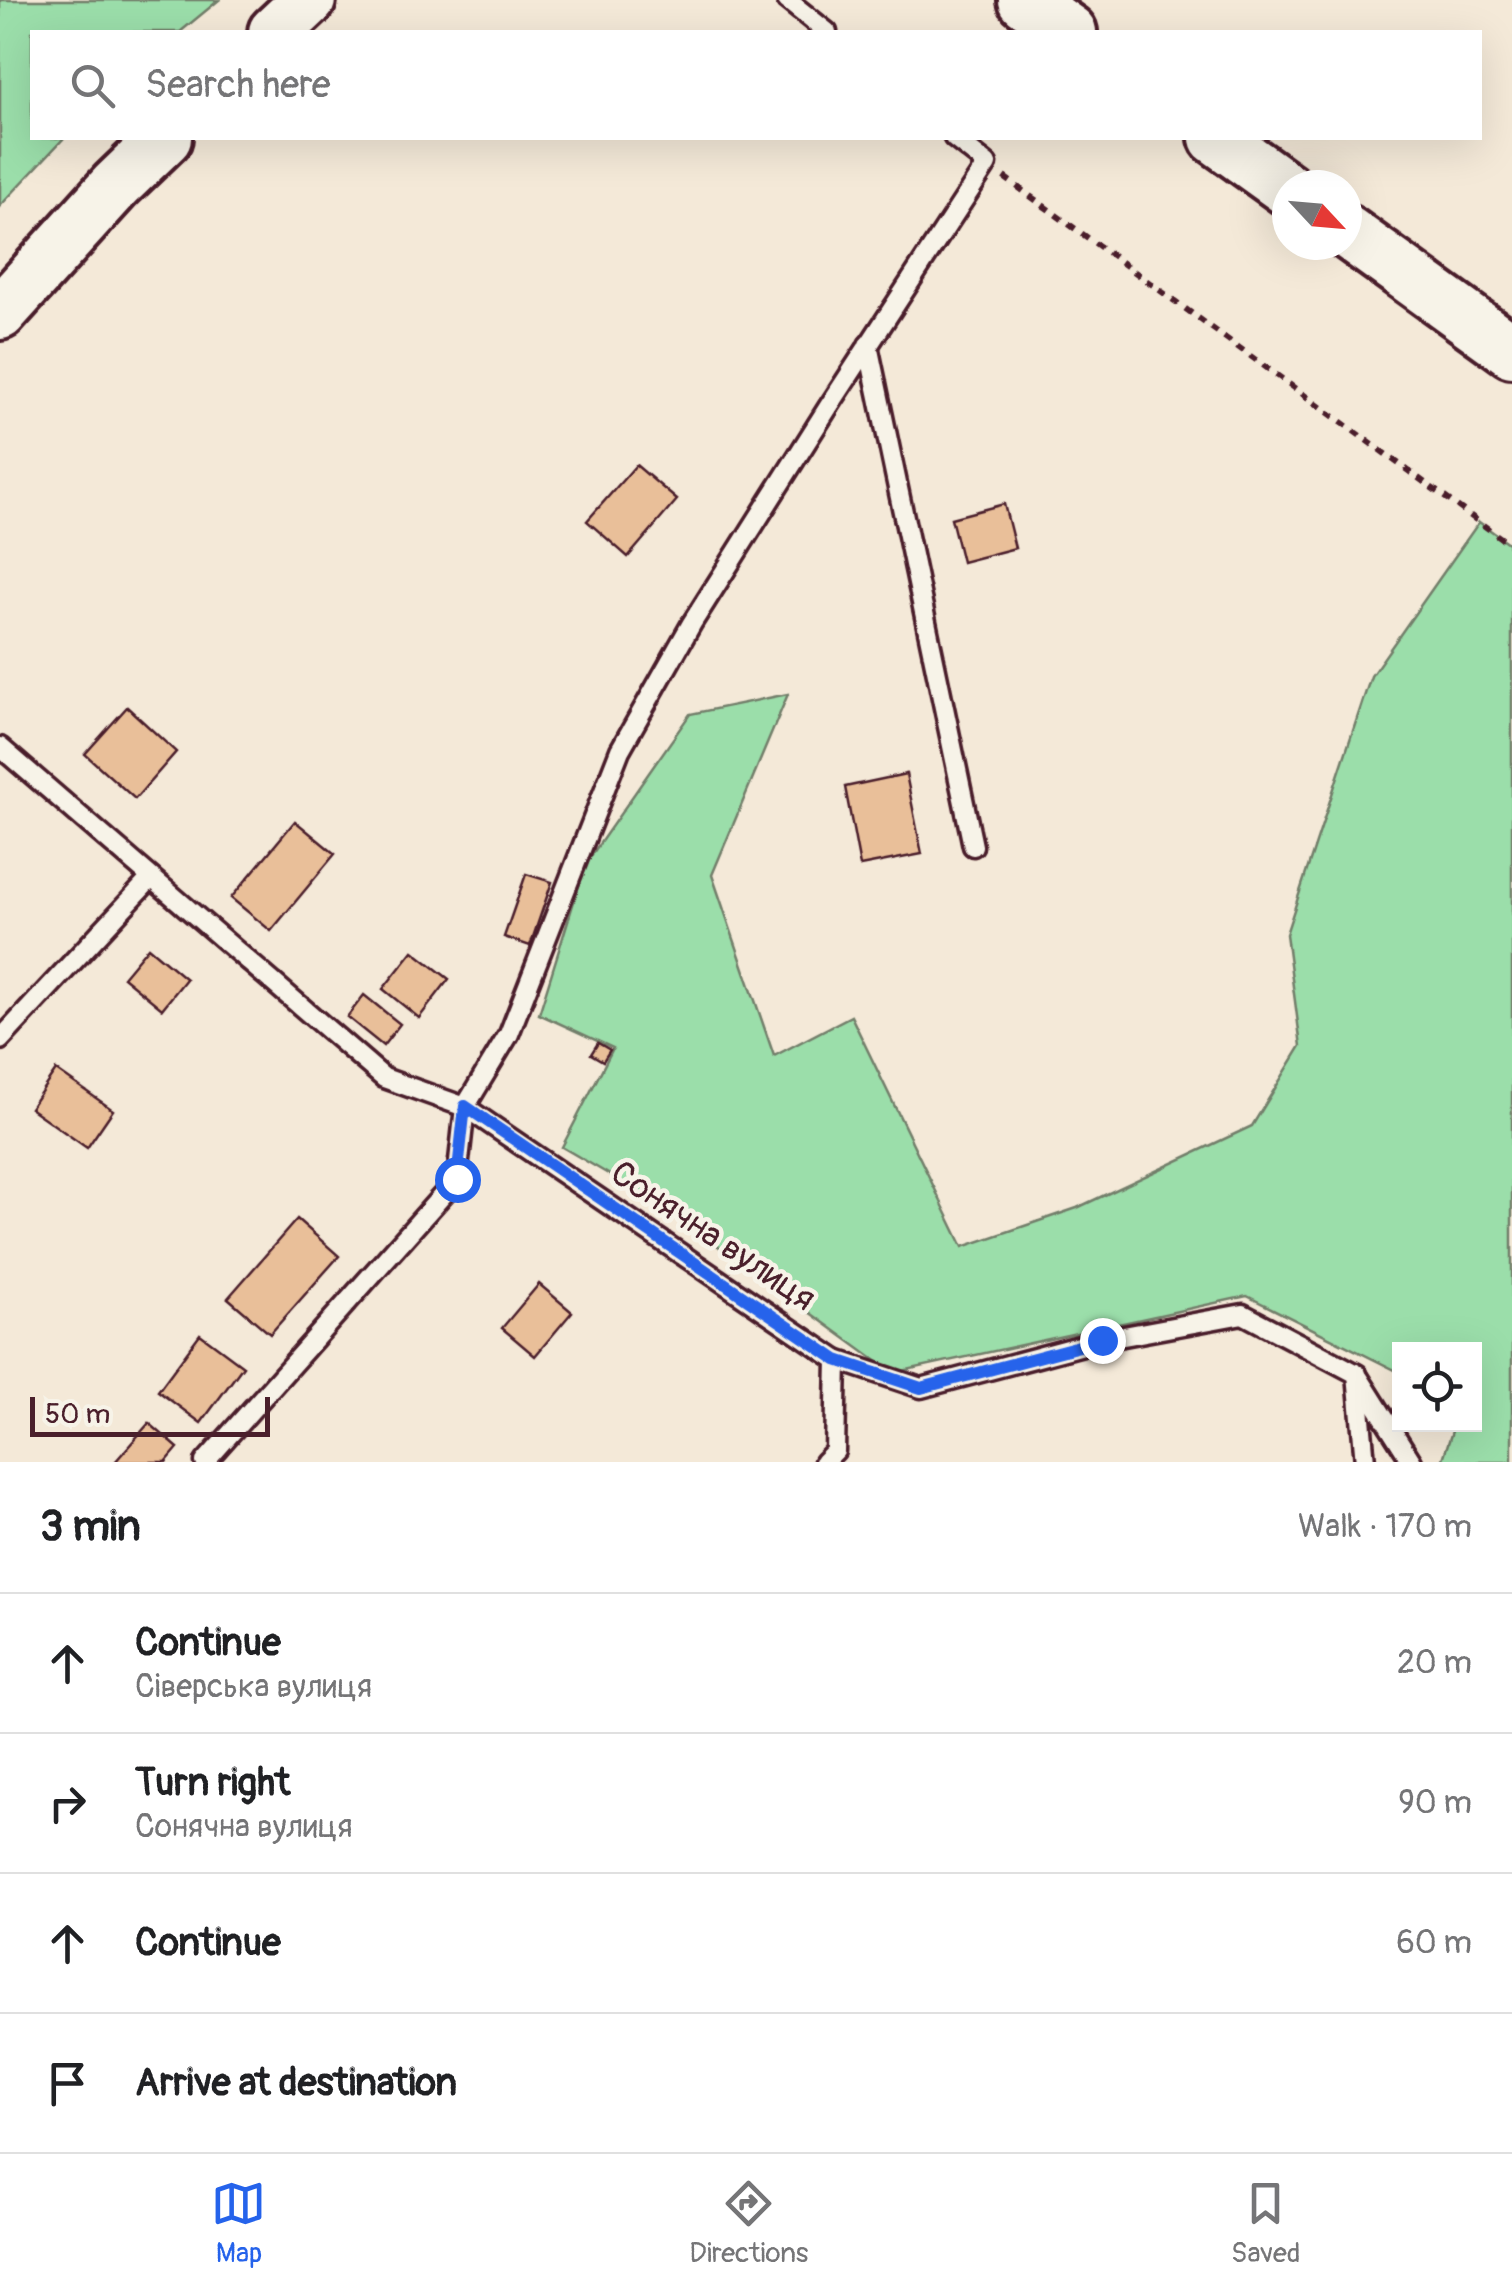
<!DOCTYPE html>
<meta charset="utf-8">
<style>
body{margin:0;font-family:Pangolin,sans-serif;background:#f6f6f6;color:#202124}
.controls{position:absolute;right:30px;bottom:30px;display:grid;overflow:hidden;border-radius:0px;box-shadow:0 10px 40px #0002}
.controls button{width:90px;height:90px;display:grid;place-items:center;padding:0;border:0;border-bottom:2px solid #e0e0e0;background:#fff;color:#202124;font:50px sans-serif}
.compass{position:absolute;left:1272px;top:170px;width:90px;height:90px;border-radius:50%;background:#fff;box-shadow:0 10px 40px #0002;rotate:116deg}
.scale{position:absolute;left:30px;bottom:25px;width:240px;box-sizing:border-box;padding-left:10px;border:5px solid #4a1f2b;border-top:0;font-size:28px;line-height:35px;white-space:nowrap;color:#4a1f2b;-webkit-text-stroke:8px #f7f3e8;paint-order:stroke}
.stop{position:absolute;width:30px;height:30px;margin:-22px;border:8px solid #2563eb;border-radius:50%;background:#fff}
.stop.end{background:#2563eb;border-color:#fff;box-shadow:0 2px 10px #0008}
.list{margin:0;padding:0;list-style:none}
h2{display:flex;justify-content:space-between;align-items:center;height:130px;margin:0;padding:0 40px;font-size:42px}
h2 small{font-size:32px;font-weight:400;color:#757577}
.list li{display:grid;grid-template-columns:65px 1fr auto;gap:30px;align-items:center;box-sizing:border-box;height:140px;padding:0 40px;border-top:2px solid #e0e0e0}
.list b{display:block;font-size:38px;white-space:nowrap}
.list p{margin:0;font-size:32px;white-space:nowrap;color:#757577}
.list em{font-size:32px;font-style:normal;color:#757577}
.icon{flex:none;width:55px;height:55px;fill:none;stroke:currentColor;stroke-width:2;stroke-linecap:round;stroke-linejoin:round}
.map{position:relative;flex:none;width:1512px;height:1462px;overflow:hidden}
.search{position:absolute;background:#fff;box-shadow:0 10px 40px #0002;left:30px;right:30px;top:30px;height:110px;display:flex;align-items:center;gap:25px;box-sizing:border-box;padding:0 35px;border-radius:0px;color:#757577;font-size:38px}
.sheet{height:690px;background:#fff}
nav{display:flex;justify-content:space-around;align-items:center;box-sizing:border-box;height:140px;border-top:2px solid #e0e0e0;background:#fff;font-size:28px;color:#757577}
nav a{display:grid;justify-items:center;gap:5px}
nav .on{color:#2563eb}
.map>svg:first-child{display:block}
</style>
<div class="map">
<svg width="1512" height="1462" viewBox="0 0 1512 1462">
<rect width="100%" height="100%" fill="#f4e9d8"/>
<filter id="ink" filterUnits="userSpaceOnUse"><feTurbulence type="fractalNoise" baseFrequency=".01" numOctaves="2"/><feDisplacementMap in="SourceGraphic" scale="20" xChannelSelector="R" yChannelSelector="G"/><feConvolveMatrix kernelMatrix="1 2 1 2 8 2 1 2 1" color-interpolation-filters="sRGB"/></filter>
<g filter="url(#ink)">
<!-- green -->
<g fill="#9bdeaa" stroke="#727e6a" stroke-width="2.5">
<polygon points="0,0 219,0 180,32 32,32 32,138 64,138 0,206"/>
<polygon points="1479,522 1512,546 1512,1462 1442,1462 1454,1425 1474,1424 1474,1350 1400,1350 1399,1372 1247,1296 893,1373 663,1206 562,1147 613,1048 539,1014 586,863 690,714 788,694 712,875 774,1056 851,1016 963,1247 1077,1208 1252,1126 1301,1046 1286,934 1371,676"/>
</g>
<!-- building -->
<g fill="#e9bf99" stroke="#4a1f2b" stroke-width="2.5">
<polygon points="636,465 677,500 628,557 587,521"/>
<polygon points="1004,504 1015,548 962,562 951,518"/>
<polygon points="127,707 176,752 135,799 85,754"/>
<polygon points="906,774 922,854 860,866 845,787"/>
<polygon points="295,821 335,854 271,931 231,898"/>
<polygon points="526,874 552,882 530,946 504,937"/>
<polygon points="148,947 186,979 162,1009 123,977"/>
<polygon points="413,951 449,979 419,1018 383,989"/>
<polygon points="364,995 400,1024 383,1046 347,1017"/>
<polygon points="598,1043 610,1050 603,1061 591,1054"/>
<polygon points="56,1070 113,1110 87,1148 30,1108"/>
<polygon points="297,1219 339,1256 270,1334 228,1298"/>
<polygon points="539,1284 572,1312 535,1356 502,1328"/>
<polygon points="200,1334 243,1366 201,1423 158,1391"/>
<polygon points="149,1423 178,1448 166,1462 115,1462"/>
</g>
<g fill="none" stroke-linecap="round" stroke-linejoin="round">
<defs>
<g id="lane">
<polyline points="787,0 827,32"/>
<polyline points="868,345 973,846"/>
<polyline points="0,747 384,1078 465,1107 837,1360 835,1451 824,1462"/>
<polyline points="0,1040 151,878"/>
<polyline points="837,1360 921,1388 1102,1340 1243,1314 1357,1374 1365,1462"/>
<polyline points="1359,1378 1412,1462"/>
<polyline points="205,1462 457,1179 465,1107 509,1034 620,750 692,623 829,406 987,164 954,138"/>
</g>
<g id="secondary">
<polyline points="1025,0 1070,32"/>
<polyline points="275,32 309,0"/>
<polyline points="1216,138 1287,189"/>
<polyline points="1347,232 1512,351"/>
<polyline points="0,313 116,185 165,138"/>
</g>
</defs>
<!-- lane casing -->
<use href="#lane" stroke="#4a1f2b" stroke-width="25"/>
<!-- secondary casing -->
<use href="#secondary" stroke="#4a1f2b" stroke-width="60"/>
<!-- path -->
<polyline stroke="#4a1f2b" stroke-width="6" stroke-dasharray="8 8" stroke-linecap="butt" points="1004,177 1512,546"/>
<!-- lane -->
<use href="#lane" stroke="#f7f3e8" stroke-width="18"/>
<!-- secondary -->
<use href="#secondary" stroke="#f7f3e8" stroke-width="52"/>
</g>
</g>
<g fill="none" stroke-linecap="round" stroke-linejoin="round" filter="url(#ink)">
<!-- route -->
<polyline stroke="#2563eb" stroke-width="12" points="457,1179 465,1106 837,1360 921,1388 1102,1340"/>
</g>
<g text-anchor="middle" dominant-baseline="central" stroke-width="9" stroke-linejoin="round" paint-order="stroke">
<!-- street labels -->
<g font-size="35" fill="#4a1f2b" stroke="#f7f3e8">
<text transform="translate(713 1236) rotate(34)">Сонячна вулиця</text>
</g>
</g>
</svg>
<div class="controls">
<button><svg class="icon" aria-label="locate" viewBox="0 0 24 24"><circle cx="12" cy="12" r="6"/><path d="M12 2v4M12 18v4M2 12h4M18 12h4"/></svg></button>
</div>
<svg class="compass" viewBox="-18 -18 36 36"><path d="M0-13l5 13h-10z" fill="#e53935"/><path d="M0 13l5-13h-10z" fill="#757577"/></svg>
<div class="scale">50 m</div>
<div class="stop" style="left:457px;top:1179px"></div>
<div class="stop end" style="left:1102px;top:1340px"></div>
<div class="search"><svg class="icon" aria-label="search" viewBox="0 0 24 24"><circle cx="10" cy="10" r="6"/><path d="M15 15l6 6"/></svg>Search here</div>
</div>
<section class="sheet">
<h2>3 min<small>Walk · 170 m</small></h2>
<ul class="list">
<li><svg class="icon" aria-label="ahead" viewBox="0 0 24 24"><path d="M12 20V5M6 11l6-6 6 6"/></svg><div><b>Continue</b><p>Сіверська вулиця</p></div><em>20 m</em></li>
<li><svg class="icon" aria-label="right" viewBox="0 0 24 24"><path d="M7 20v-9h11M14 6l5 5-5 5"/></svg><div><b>Turn right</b><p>Сонячна вулиця</p></div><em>90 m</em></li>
<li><svg class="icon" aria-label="ahead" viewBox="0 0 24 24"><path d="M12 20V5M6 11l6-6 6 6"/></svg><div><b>Continue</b></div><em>60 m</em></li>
<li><svg class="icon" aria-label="arrive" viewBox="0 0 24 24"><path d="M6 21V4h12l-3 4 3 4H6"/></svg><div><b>Arrive at destination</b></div></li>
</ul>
</section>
<nav>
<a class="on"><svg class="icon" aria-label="map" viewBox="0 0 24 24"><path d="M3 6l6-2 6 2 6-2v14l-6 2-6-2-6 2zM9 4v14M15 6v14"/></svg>Map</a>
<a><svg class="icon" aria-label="directions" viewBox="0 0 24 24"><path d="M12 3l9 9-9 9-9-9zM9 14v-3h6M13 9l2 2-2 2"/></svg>Directions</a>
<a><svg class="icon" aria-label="saved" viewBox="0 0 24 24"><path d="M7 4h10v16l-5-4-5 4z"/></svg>Saved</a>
</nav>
